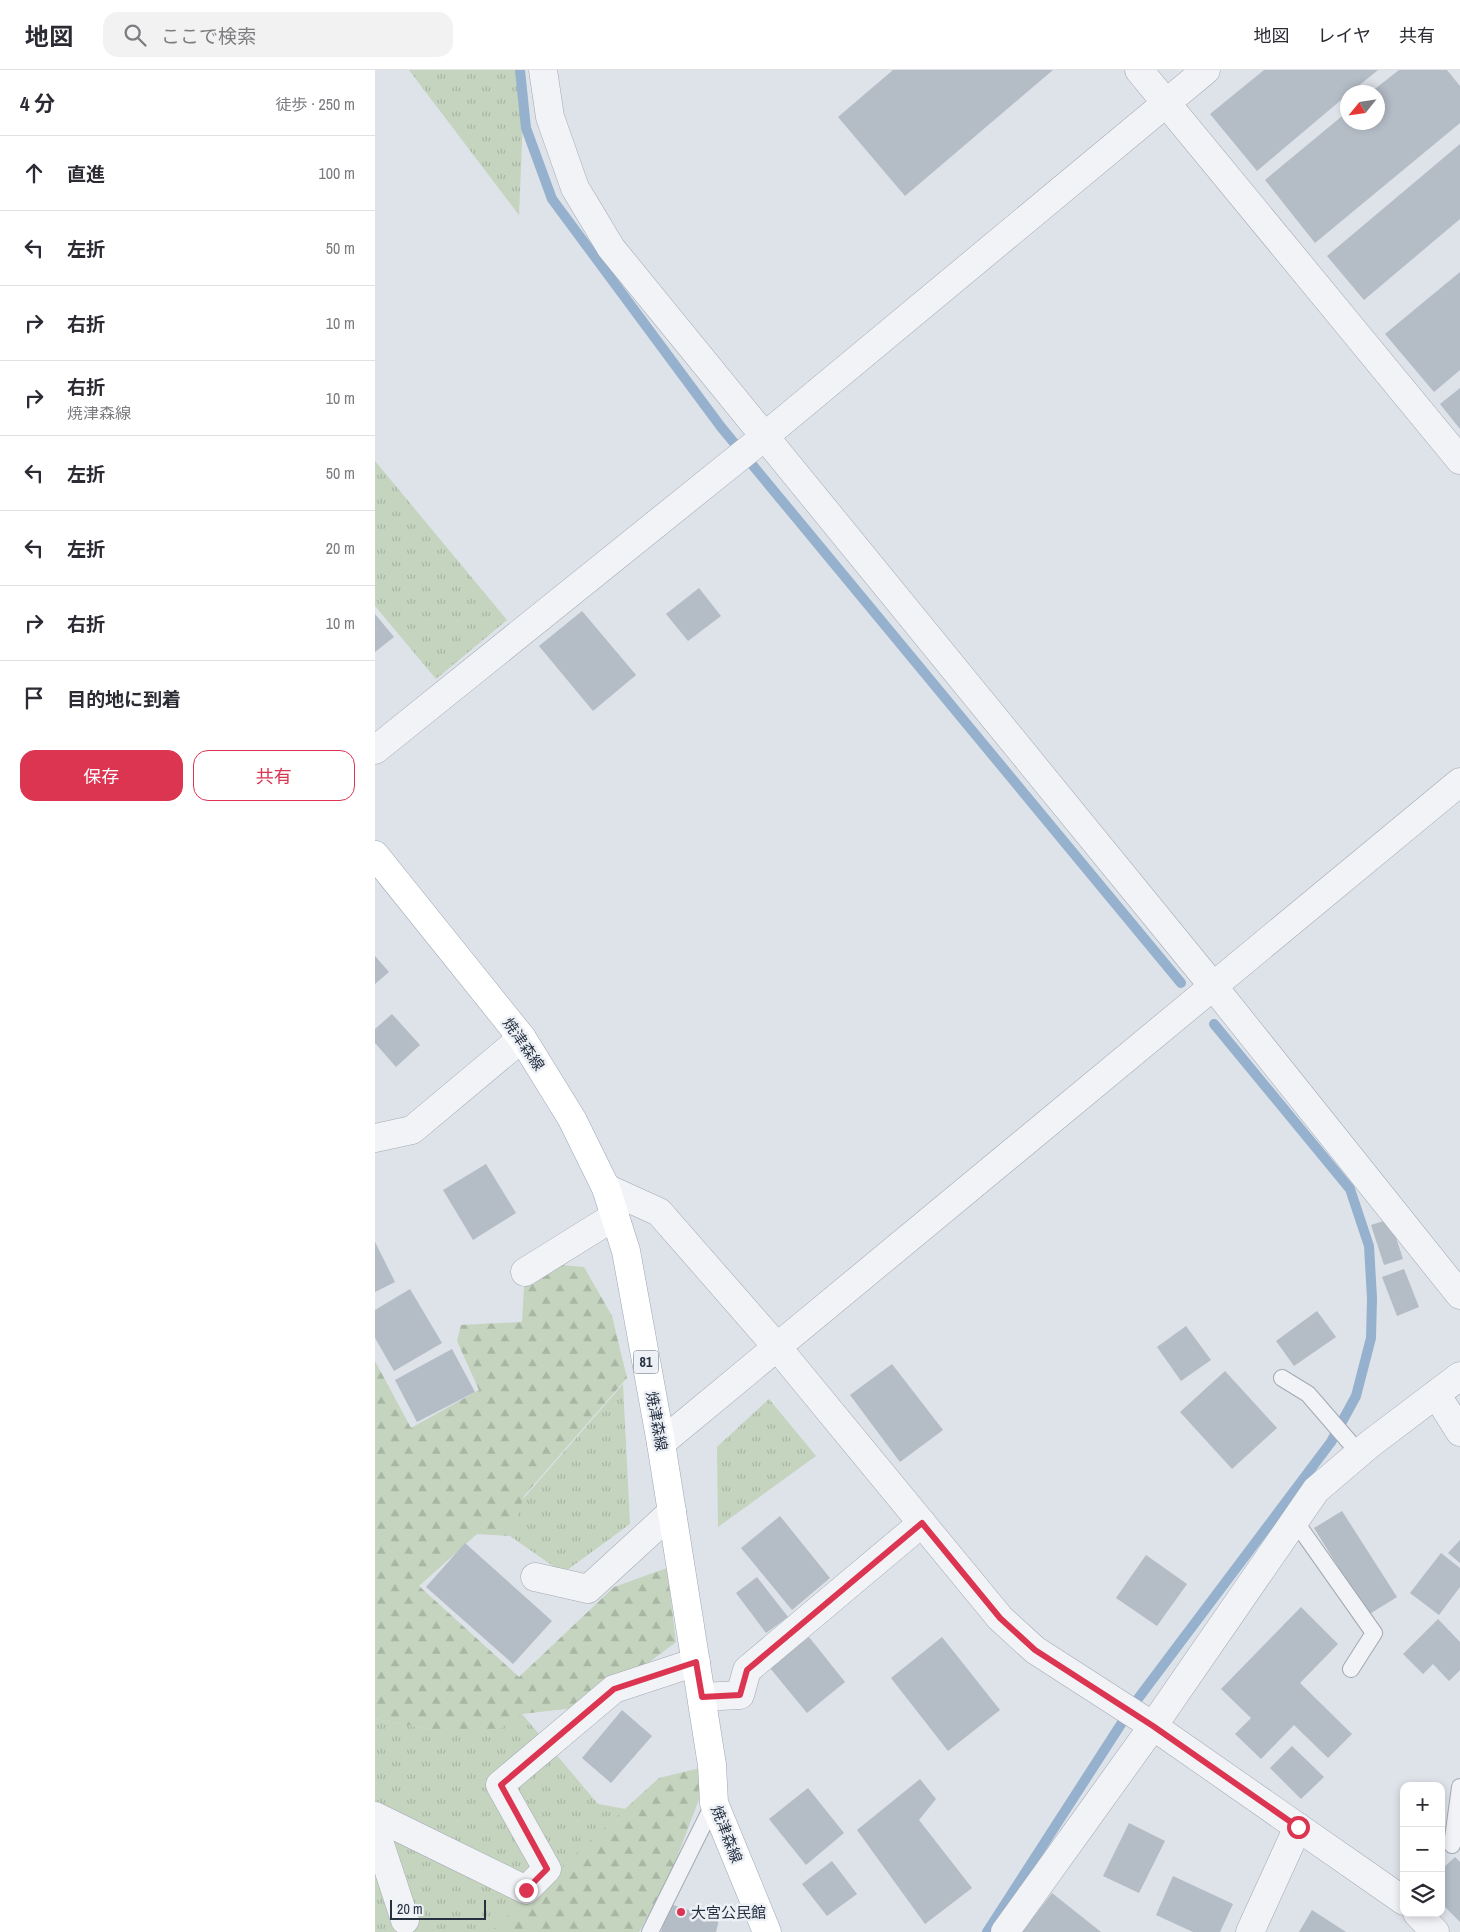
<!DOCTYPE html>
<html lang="ja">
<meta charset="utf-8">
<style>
body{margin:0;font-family:"Archivo Narrow","Noto Sans JP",sans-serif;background:#f2f2f3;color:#2b2b33}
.controls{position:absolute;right:15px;bottom:15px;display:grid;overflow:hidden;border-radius:10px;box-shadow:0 2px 8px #0003}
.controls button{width:45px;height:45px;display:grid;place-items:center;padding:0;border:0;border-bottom:1px solid #e1e1e2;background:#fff;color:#2b2b33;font:25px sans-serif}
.compass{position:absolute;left:965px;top:15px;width:45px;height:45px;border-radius:50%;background:#fff;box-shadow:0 2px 8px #0003;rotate:240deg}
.scale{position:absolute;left:15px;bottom:12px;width:96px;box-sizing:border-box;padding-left:5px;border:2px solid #253041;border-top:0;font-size:14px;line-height:18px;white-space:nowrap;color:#253041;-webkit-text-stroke:4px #edf1f6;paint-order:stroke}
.stop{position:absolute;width:15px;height:15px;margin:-11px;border:4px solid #db3552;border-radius:50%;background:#fff}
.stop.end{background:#db3552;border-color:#fff;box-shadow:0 1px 5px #0008}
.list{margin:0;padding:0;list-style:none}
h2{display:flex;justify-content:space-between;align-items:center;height:65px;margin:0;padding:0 20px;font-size:21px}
h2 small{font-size:16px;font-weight:400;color:#7c7c81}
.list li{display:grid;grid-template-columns:32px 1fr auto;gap:15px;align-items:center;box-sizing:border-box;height:75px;padding:0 20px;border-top:1px solid #e1e1e2}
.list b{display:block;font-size:19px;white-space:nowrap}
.list p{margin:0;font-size:16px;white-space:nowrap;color:#7c7c81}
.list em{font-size:16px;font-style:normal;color:#7c7c81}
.actions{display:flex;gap:10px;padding:15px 20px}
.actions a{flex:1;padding:11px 0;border:1px solid #db3552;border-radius:15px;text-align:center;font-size:18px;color:#db3552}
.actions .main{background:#db3552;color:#fff}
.icon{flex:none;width:28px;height:28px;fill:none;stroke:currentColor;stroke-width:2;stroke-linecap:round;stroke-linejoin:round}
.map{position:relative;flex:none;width:1085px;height:1862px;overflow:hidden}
header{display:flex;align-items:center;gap:30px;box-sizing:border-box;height:70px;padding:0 25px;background:#fff;border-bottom:1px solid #e1e1e2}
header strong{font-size:24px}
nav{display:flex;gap:28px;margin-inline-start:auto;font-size:18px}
.search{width:350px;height:45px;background:#f2f2f3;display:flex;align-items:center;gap:12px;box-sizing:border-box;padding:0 18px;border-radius:15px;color:#7c7c81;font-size:19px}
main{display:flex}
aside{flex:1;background:#fff}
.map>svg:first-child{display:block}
</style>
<header>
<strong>地図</strong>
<div class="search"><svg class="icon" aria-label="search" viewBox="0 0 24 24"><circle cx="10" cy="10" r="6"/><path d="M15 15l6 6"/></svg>ここで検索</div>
<nav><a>地図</a><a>レイヤ</a><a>共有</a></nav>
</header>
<main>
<aside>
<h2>4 分<small>徒歩 · 250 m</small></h2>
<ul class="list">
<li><svg class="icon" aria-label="ahead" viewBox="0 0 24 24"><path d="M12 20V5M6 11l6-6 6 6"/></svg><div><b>直進</b></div><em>100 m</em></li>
<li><svg class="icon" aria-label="left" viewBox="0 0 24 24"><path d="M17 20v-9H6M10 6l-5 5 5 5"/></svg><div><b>左折</b></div><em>50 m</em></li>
<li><svg class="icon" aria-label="right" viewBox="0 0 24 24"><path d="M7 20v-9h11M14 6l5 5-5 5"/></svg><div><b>右折</b></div><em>10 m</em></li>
<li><svg class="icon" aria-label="right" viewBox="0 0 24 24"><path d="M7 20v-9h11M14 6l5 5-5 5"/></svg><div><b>右折</b><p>焼津森線</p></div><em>10 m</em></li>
<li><svg class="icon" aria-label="left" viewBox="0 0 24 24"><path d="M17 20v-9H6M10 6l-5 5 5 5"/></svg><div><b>左折</b></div><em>50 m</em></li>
<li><svg class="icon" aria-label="left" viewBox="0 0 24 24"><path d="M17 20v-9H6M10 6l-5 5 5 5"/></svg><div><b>左折</b></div><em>20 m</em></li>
<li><svg class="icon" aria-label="right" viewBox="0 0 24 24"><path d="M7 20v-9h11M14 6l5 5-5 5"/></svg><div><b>右折</b></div><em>10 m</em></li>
<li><svg class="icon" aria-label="arrive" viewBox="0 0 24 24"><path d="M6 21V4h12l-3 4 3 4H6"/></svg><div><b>目的地に到着</b></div></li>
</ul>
<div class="actions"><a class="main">保存</a><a>共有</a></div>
</aside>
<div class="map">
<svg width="1085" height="1862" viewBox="0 0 1085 1862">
<defs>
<pattern id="grass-tufts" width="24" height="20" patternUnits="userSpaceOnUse" patternTransform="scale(1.25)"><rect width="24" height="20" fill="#c4d4be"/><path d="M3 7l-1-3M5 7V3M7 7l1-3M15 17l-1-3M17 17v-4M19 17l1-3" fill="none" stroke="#a8b6a4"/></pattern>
<pattern id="forest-firs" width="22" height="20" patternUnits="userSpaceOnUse" patternTransform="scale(1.25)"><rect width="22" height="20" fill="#c4d4be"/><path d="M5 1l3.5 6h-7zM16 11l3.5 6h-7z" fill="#a8b6a4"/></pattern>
</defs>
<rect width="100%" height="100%" fill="#dee2e9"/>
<!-- grass -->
<g fill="url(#grass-tufts)">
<polygon points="34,0 150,0 144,145"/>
<polygon points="0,391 132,550 61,609 0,536"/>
<polygon points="248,1314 255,1454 188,1503 135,1466 141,1437"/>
<polygon points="394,1329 441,1386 343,1457 342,1377"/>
<polygon points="147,1644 223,1734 251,1739 131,1862 0,1862 0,1649 60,1660"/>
</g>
<!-- forest -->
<g fill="url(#forest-firs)">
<polygon points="176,1194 209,1197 237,1246 252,1308 149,1426 135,1466 102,1464 44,1516 144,1607 239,1517 292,1498 301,1572 216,1636 147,1644 125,1659 60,1660 0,1649 0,1291 36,1358 104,1320 82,1271 86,1255 147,1252 150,1202"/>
<polygon points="337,1695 296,1803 264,1862 115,1862 284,1708"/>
</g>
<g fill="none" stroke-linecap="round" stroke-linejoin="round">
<!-- stream -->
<g stroke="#95b1cd" stroke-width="10">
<polyline points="145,0 151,58 177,129 346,357 806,913"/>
<polyline points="612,1862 759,1634 956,1372 981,1326 996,1268 997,1228 994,1176 975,1119 839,954"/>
</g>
</g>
<!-- building -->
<g fill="#b4bcc6">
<polygon points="518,0 678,0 530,126 463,47"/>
<polygon points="889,0 1003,0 976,22 972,22 972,25 882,101 835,44"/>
<polygon points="1024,0 1072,0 1085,16 1085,53 940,173 890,110 972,42 972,52 1002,52 1002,22 996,22"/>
<polygon points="1085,74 1085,149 989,230 952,186"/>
<polygon points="1085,202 1085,300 1059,322 1010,264"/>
<polygon points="1085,318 1085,359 1065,334"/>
<polygon points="324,518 346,546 313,571 291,544"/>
<polygon points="207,541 261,605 218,641 164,576"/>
<polygon points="0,544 19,567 0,582"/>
<polygon points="0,886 14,902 0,914"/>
<polygon points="17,944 45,975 21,997 0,973 0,959"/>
<polygon points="111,1094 141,1143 98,1170 68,1120"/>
<polygon points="1015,1149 1028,1189 1009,1195 996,1155"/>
<polygon points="0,1172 20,1212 0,1222"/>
<polygon points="1029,1199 1044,1237 1022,1246 1007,1207"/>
<polygon points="35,1219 67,1273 19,1301 0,1268 0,1240"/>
<polygon points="942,1241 961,1267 919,1296 901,1271"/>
<polygon points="811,1256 836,1290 806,1311 782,1277"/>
<polygon points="77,1279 100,1322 42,1352 20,1310"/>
<polygon points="517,1294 568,1360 525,1392 475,1325"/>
<polygon points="850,1301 902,1358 857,1399 805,1342"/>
<polygon points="967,1441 1022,1527 993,1545 939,1458"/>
<polygon points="405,1446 455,1508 417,1540 366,1478"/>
<polygon points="1085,1470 1085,1493 1073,1483"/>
<polygon points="90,1473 177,1551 138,1594 51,1517"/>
<polygon points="1066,1483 1085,1498 1085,1517 1064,1545 1035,1523"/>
<polygon points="771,1485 812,1514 782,1556 741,1528"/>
<polygon points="382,1507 413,1547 391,1563 361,1523"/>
<polygon points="926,1537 963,1574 925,1613 977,1664 953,1688 919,1655 886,1689 860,1664 876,1648 846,1619"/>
<polygon points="1063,1549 1085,1572 1085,1600 1074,1611 1058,1594 1048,1604 1028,1584"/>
<polygon points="434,1567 470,1612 432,1643 395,1598"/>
<polygon points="567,1567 625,1640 573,1681 516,1608"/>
<polygon points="247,1640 277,1666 236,1713 207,1688"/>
<polygon points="917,1676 949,1707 926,1729 895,1698"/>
<polygon points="545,1709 561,1729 544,1750 597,1818 550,1854 482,1760"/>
<polygon points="433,1718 469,1763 431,1795 394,1749"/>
<polygon points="754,1753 790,1771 764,1823 728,1806"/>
<polygon points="1080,1787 1085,1792 1085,1852 1066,1833 1066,1800"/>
<polygon points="457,1791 482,1824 452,1846 427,1814"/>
<polygon points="798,1806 858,1834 845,1862 818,1862 781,1845"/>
<polygon points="677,1823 726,1862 647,1862"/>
<polygon points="295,1834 344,1850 341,1862 286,1862"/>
<polygon points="937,1840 971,1862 924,1862"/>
</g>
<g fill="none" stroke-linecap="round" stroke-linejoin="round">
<defs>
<g id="service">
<polyline points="907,1308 933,1324 984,1383"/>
<polyline points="920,1451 999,1563 976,1599"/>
<polyline points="1077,1775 1085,1717"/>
<polyline points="275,1862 339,1733"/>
</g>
<g id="minor">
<polyline points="168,0 175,47 200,118 236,178 838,916 1085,1225"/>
<polyline points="764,0 1085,390"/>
<polyline points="0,680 378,376 831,0"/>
<polyline points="0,1068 37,1060 147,968"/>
<polyline points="231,1118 284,1142 402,1277 625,1548 660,1580 778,1656 1029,1831"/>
<polyline points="150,1202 240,1146"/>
<polyline points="1061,1324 1085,1362"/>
<polyline points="160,1507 213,1519 297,1442"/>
<polyline points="327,1627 365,1625 372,1600 547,1453"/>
<polyline points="0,1746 151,1820 172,1799 125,1715 239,1619 321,1592"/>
<polyline points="0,1759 30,1850"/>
<polyline points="1042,1843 1060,1862"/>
<polyline points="630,1862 778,1656 941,1420 995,1374 1085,1306"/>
<polyline points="875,1862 923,1757"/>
</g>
<polyline id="tertiary" points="286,1373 1085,712"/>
<polyline id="primary" points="0,785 147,968 197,1049 231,1118 251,1181 286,1373 337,1695 339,1733 392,1862"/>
</defs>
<!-- service casing -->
<use href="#service" stroke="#a3a9b3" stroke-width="18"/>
<!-- minor casing -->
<use href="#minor" stroke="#a3a9b3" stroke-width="29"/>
<!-- tertiary casing -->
<use href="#tertiary" stroke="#a3a9b3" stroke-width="29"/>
<!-- primary casing -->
<use href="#primary" stroke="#9ca7b6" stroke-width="29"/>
<!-- service -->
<use href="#service" stroke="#f1f3f7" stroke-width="16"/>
<!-- minor -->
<use href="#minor" stroke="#f1f3f7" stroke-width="28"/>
<!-- tertiary -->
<use href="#tertiary" stroke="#f1f3f7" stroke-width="28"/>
<!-- primary -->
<use href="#primary" stroke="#fff" stroke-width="28"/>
</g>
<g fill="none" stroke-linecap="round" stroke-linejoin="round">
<!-- route -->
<polyline stroke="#db3552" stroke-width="6" points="151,1820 172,1799 126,1715 239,1619 321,1592 327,1627 365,1625 372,1600 547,1453 625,1548 660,1580 778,1656 923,1757"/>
</g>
<!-- markers -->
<circle fill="#db3552" stroke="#edf1f6" stroke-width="2" cx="306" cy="1842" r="5"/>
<g text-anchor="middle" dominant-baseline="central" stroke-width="5" stroke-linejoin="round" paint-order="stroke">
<!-- shield labels -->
<rect fill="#edf1f6" stroke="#616a77" stroke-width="1" x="258.5" y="1280.5" width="25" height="23" rx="4"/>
<g font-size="14" font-weight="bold" fill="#253041">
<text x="271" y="1292">81</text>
</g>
<!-- street labels -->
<g font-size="15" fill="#253041" stroke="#edf1f6">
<text transform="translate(149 974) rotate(55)">焼津森線</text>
<text transform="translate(282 1351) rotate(80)">焼津森線</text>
<text transform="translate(352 1764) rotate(69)">焼津森線</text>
</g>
<!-- poi labels -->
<g font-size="15" fill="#253041" stroke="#edf1f6" text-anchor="start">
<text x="316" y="1842">大宮公民館</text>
</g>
</g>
</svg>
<div class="controls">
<button>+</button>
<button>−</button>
<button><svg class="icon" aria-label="layers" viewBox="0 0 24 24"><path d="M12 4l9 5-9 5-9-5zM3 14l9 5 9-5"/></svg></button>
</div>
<svg class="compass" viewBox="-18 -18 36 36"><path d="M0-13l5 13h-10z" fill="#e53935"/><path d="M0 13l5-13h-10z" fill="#7c7c81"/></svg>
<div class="scale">20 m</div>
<div class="stop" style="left:923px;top:1757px"></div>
<div class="stop end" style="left:151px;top:1820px"></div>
</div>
</main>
